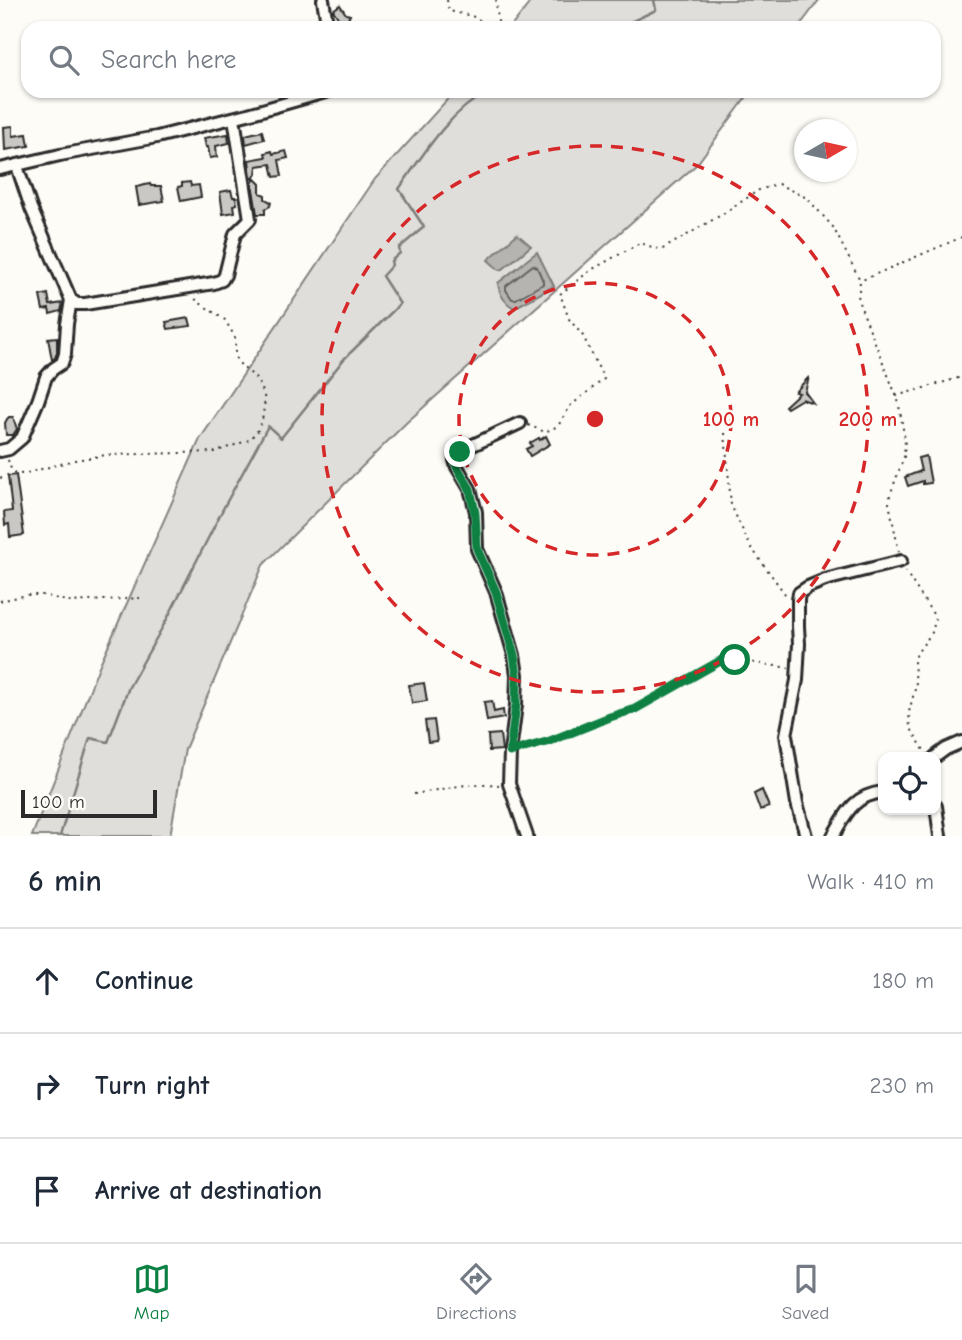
<!DOCTYPE html>
<meta charset="utf-8">
<style>
body{margin:0;font-family:"Comic Neue",sans-serif;background:#f6f6f7;color:#1f2937}
.controls{position:absolute;right:21px;bottom:21px;display:grid;overflow:hidden;border-radius:14px;box-shadow:0 2px 5px #0004}
.controls button{width:63px;height:63px;display:grid;place-items:center;padding:0;border:0;border-bottom:2px solid #e0e1e3;background:#fff;color:#1f2937;font:35px sans-serif}
.compass{position:absolute;left:794px;top:119px;width:63px;height:63px;border-radius:50%;background:#fff;box-shadow:0 2px 5px #0004;rotate:81deg}
.scale{position:absolute;left:21px;bottom:18px;width:136px;box-sizing:border-box;padding-left:7px;border:4px solid #2b2b2b;border-top:0;font-size:19px;line-height:24px;white-space:nowrap;color:#2b2b2b;-webkit-text-stroke:5px #fdfcf7;paint-order:stroke}
.stop{position:absolute;width:21px;height:21px;margin:-16px;border:5px solid #0b8043;border-radius:50%;background:#fff}
.stop.end{background:#0b8043;border-color:#fff;box-shadow:0 2px 7px #0008}
.list{margin:0;padding:0;list-style:none}
h2{display:flex;justify-content:space-between;align-items:center;height:91px;margin:0;padding:0 28px;font-size:30px}
h2 small{font-size:23px;font-weight:400;color:#747a83}
.list li{display:grid;grid-template-columns:46px 1fr auto;gap:21px;align-items:center;box-sizing:border-box;height:105px;padding:0 28px;border-top:2px solid #e0e1e3}
.list b{display:block;font-size:26px;white-space:nowrap}
.list em{font-size:23px;font-style:normal;color:#747a83}
.icon{flex:none;width:38px;height:38px;fill:none;stroke:currentColor;stroke-width:2;stroke-linecap:round;stroke-linejoin:round}
.map{position:relative;flex:none;width:962px;height:836px;overflow:hidden}
.search{position:absolute;background:#fff;box-shadow:0 2px 5px #0004;left:21px;right:21px;top:21px;height:77px;display:flex;align-items:center;gap:18px;box-sizing:border-box;padding:0 24px;border-radius:21px;color:#747a83;font-size:26px}
.sheet{height:406px;background:#fff}
nav{display:flex;justify-content:space-around;align-items:center;box-sizing:border-box;height:98px;border-top:2px solid #e0e1e3;background:#fff;font-size:19px;color:#747a83}
nav a{display:grid;justify-items:center;gap:4px}
nav .on{color:#0b8043}
.map>svg:first-child{display:block}
</style>
<div class="map">
<svg width="962" height="836" viewBox="0 0 962 836">
<rect width="100%" height="100%" fill="#fdfcf7"/>
<filter id="ink" filterUnits="userSpaceOnUse"><feTurbulence type="fractalNoise" baseFrequency=".0143" numOctaves="2"/><feDisplacementMap in="SourceGraphic" scale="14" xChannelSelector="R" yChannelSelector="G"/><feConvolveMatrix kernelMatrix="1 2 1 2 8 2 1 2 1" color-interpolation-filters="sRGB"/></filter>
<g filter="url(#ink)">
<!-- green -->
<g fill="#dfdeda" stroke="#858482" stroke-width="2">
<polygon points="532,0 819,0 798,28 510,28"/>
<polygon points="455,91 751,91 697,164 406,423 263,565 185,749 170,836 32,836 100,664 200,439 375,179"/>
</g>
<!-- water -->
<g fill="#b5b4b1" stroke="#7e7d7b" stroke-width="2">
<polygon points="517,234 531,246 503,269 499,270 488,260"/>
<path d="M537 252 554 286 514 308C504 302 499 294 498 283Z"/>
</g>
<g fill="none" stroke-linecap="round" stroke-linejoin="round">
<!-- shore -->
<polygon stroke="#626261" stroke-width="2" points="533,265 537,267 543,281 543,284 516,299 512,299 506,290 506,286"/>
<!-- stream -->
<g stroke="#7e7d7b" stroke-width="2.5">
<polyline points="618,28 656,10 654,0"/>
<path d="M60 836 90 738 108 742 129 687 167 619 224 507 268 426 281 438 344 359 400 304 382 276 392 265 391 261 400 253 399 248 424 227 399 189C425 152 447 114 488 91"/>
</g>
</g>
<!-- building -->
<g fill="#c9c8c4" stroke="#2b2b2b" stroke-width="2">
<polygon points="340,5 346,14 350,15 344,27 333,10"/>
<polygon points="13,126 13,136 27,134 29,146 5,150 4,127"/>
<polygon points="262,131 264,139 246,144 245,135"/>
<polygon points="228,134 229,143 216,146 217,157 210,158 208,147 206,147 204,138"/>
<polygon points="272,151 273,154 286,151 288,158 279,160 282,176 274,177 271,164 257,166 256,174 253,179 251,177 249,160 266,157 265,153"/>
<polygon points="255,179 260,184 260,193 265,195 265,199 271,202 270,206 265,209 265,214 257,214 252,183"/>
<polygon points="190,182 191,186 199,185 201,197 181,201 178,187 182,186 182,183"/>
<polygon points="150,184 151,186 161,186 164,201 139,205 136,187"/>
<polygon points="231,190 233,197 236,197 237,204 234,205 235,212 223,214 220,192"/>
<polygon points="48,294 50,305 63,303 61,311 50,314 49,309 43,310 40,296"/>
<polygon points="189,318 191,326 168,329 166,322"/>
<polygon points="57,337 57,352 55,358 52,360 48,338"/>
<polygon points="809,377 805,392 813,403 802,399 787,408 785,406 799,393 795,392"/>
<polygon points="9,417 13,417 17,429 13,435 6,435 5,423 7,419"/>
<polygon points="546,436 550,444 530,456 526,449 532,446 530,443 539,438 540,440"/>
<polygon points="926,456 931,483 923,484 923,481 908,486 905,477 921,471 918,458"/>
<polygon points="16,475 24,535 10,537 9,524 5,525 4,512 12,511 8,476"/>
<polygon points="424,683 427,701 412,703 409,685"/>
<polygon points="492,701 494,712 503,710 504,718 487,721 484,702"/>
<polygon points="434,720 437,741 428,742 425,721"/>
<polygon points="500,734 502,750 489,751 488,735"/>
<polygon points="762,790 769,807 760,810 754,794"/>
</g>
<g fill="none" stroke-linecap="round" stroke-linejoin="round">
<defs>
<g id="street">
<polyline points="323,0 328,28"/>
<polyline points="17,166 31,208 71,300 77,304 85,304 214,283 222,280 225,275 235,234 250,219 234,118"/>
<polyline points="0,169 60,155 157,137 248,114 329,91"/>
<polyline points="520,423 460,451 457,455 455,460 457,467 470,489 476,512 477,549 496,592 514,655 517,675 516,705 510,752 509,784 527,836"/>
<polyline points="0,451 9,449 22,438 38,401 46,377 53,369 62,363 65,354 67,324 71,300"/>
<polyline points="935,757 946,749 962,742"/>
<polyline points="936,806 940,836"/>
<polyline points="806,836 797,803 786,735 797,680 799,644 798,626 798,600 799,593 808,587 825,580 901,561"/>
<path d="M833 836C847 812 853 796 883 792"/>
</g>
</defs>
<!-- street casing -->
<use href="#street" stroke="#2b2b2b" stroke-width="16"/>
<!-- path -->
<g stroke="#2b2b2b" stroke-width="2" stroke-dasharray="2 5" stroke-linecap="butt">
<polyline points="447,0 449,11 472,16 493,28"/>
<polyline points="494,28 498,22 496,0"/>
<polyline points="350,91 354,92 362,91"/>
<polyline points="452,91 456,96 464,91"/>
<polyline points="896,396 962,377"/>
<polyline points="528,425 545,432 558,426 570,406 604,379 583,336 569,319 560,294 591,270 640,243 661,250 723,214 759,190 778,184 807,198 833,227 860,280"/>
<polyline points="725,433 731,505 750,546 788,598"/>
<polyline points="8,460 12,472"/>
<polyline points="0,478 13,473 23,474 75,460 106,455 215,452 249,440 258,430 262,421 265,400 262,389 254,376 242,367 235,357 235,337 225,320 197,301 194,297"/>
<polyline points="899,552 889,503 890,495 904,457 905,440 898,400 858,300 860,281 962,237"/>
<polyline points="905,571 935,617 933,631 917,653 914,662 916,685 909,712 910,727 927,755"/>
<polyline points="0,601 27,595 43,595 70,602 140,598"/>
<polyline points="521,749 550,741 610,717 635,709 722,660 735,660 789,668"/>
<path d="M414 794C441 790 471 781 499 785"/>
</g>
<!-- street -->
<use href="#street" stroke="#fdfcf7" stroke-width="10"/>
</g>
</g>
<g fill="none" stroke-linecap="round" stroke-linejoin="round" filter="url(#ink)">
<!-- route -->
<polyline stroke="#0b8043" stroke-width="9" points="460,452 457,454 455,460 457,467 470,489 475,513 477,549 496,592 514,655 517,675 516,705 510,752 550,741 610,717 635,709 722,660 735,660"/>
</g>
<!-- distance rings -->
<g fill="none" stroke="#d62828" stroke-width="3.5" stroke-dasharray="12 9">
<circle cx="595" cy="419" r="136"/>
<circle cx="595" cy="419" r="273"/>
</g>
<circle cx="595" cy="419" r="10" fill="#d62828" stroke="#fdfcf7" stroke-width="3.5"/>
<g font-size="21" text-anchor="middle" font-weight="bold" fill="#d62828" stroke="#fdfcf7" stroke-width="5" stroke-linejoin="round" paint-order="stroke">
<text x="731" y="426">100 m</text>
<text x="868" y="426">200 m</text>
</g>
</svg>
<div class="controls">
<button><svg class="icon" aria-label="locate" viewBox="0 0 24 24"><circle cx="12" cy="12" r="6"/><path d="M12 2v4M12 18v4M2 12h4M18 12h4"/></svg></button>
</div>
<svg class="compass" viewBox="-18 -18 36 36"><path d="M0-13l5 13h-10z" fill="#e53935"/><path d="M0 13l5-13h-10z" fill="#747a83"/></svg>
<div class="scale">100 m</div>
<div class="stop" style="left:735px;top:660px"></div>
<div class="stop end" style="left:460px;top:452px"></div>
<div class="search"><svg class="icon" aria-label="search" viewBox="0 0 24 24"><circle cx="10" cy="10" r="6"/><path d="M15 15l6 6"/></svg>Search here</div>
</div>
<section class="sheet">
<h2>6 min<small>Walk · 410 m</small></h2>
<ul class="list">
<li><svg class="icon" aria-label="ahead" viewBox="0 0 24 24"><path d="M12 20V5M6 11l6-6 6 6"/></svg><div><b>Continue</b></div><em>180 m</em></li>
<li><svg class="icon" aria-label="right" viewBox="0 0 24 24"><path d="M7 20v-9h11M14 6l5 5-5 5"/></svg><div><b>Turn right</b></div><em>230 m</em></li>
<li><svg class="icon" aria-label="arrive" viewBox="0 0 24 24"><path d="M6 21V4h12l-3 4 3 4H6"/></svg><div><b>Arrive at destination</b></div></li>
</ul>
</section>
<nav>
<a class="on"><svg class="icon" aria-label="map" viewBox="0 0 24 24"><path d="M3 6l6-2 6 2 6-2v14l-6 2-6-2-6 2zM9 4v14M15 6v14"/></svg>Map</a>
<a><svg class="icon" aria-label="directions" viewBox="0 0 24 24"><path d="M12 3l9 9-9 9-9-9zM9 14v-3h6M13 9l2 2-2 2"/></svg>Directions</a>
<a><svg class="icon" aria-label="saved" viewBox="0 0 24 24"><path d="M7 4h10v16l-5-4-5 4z"/></svg>Saved</a>
</nav>
